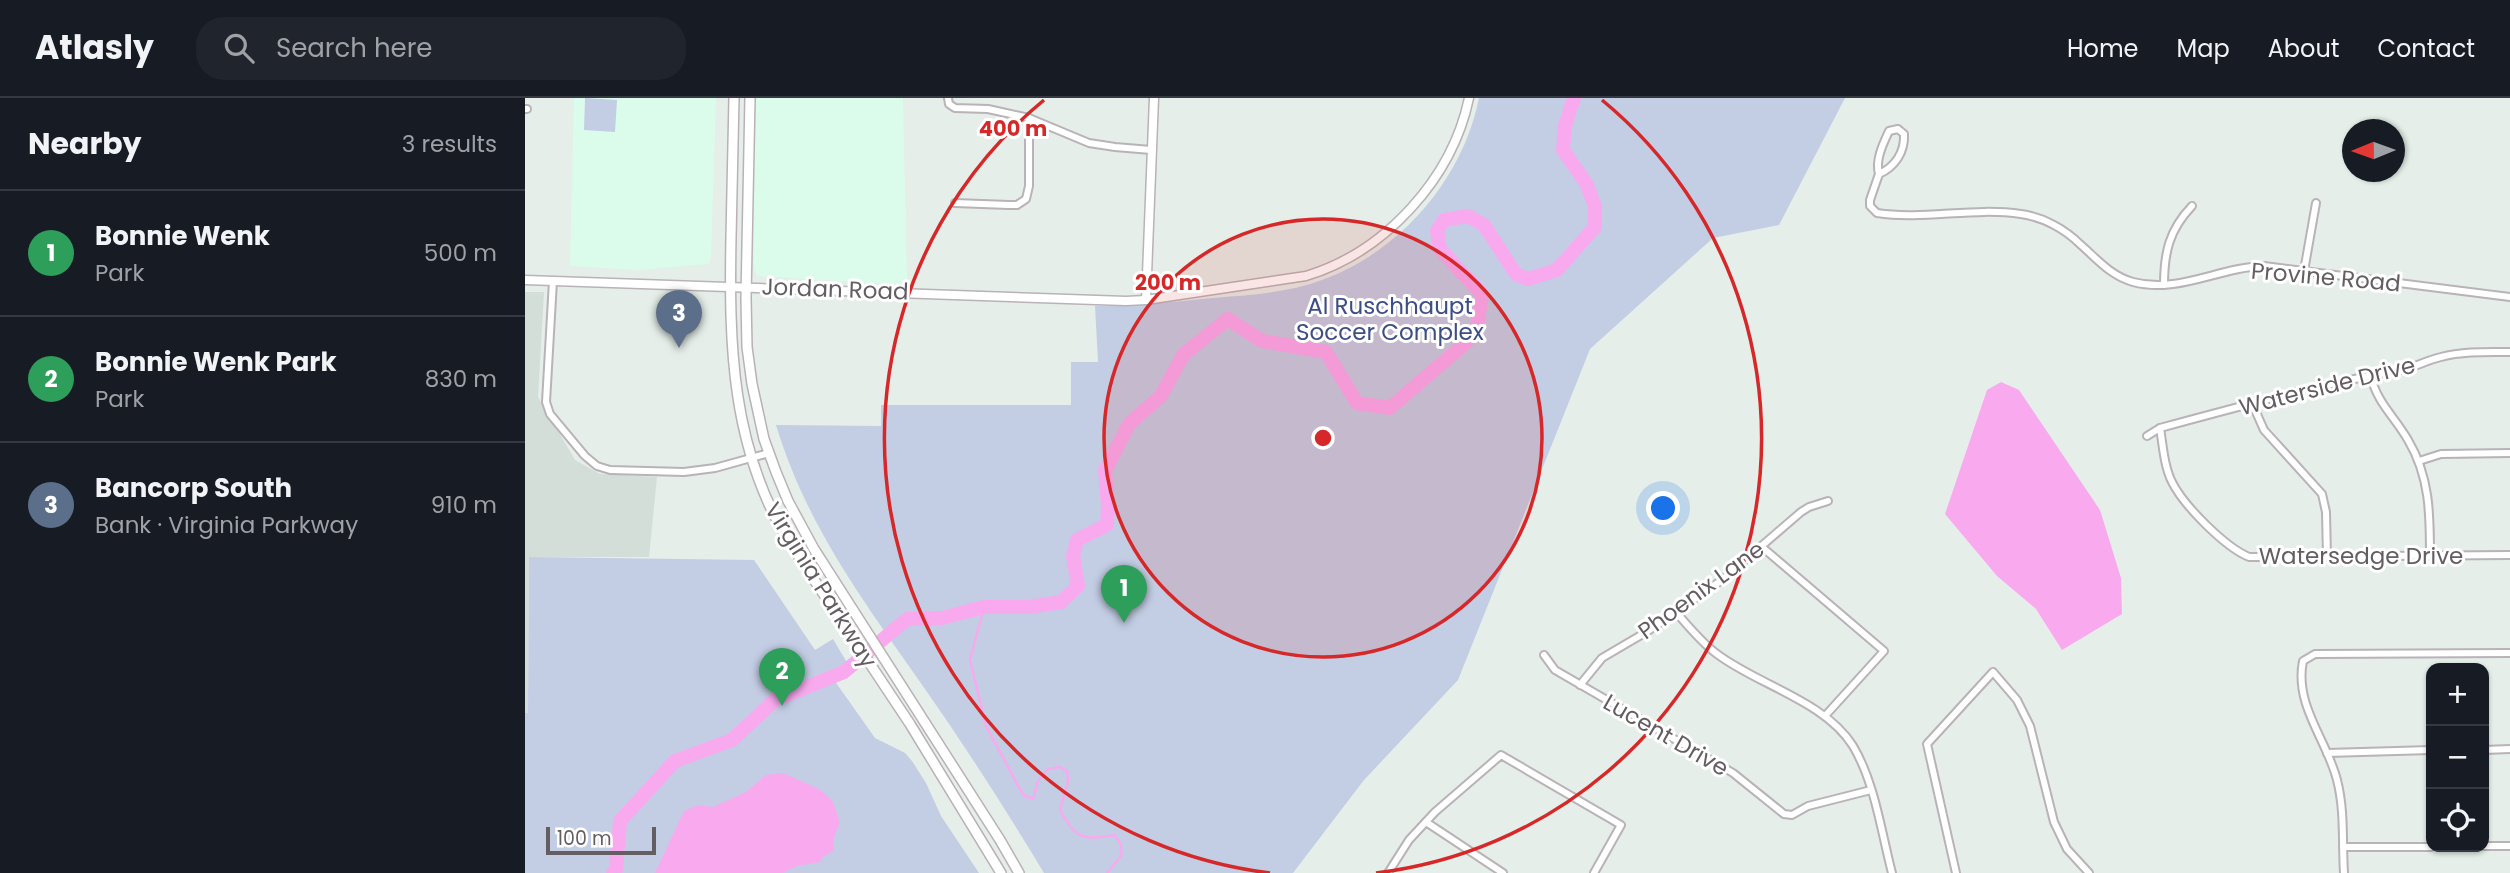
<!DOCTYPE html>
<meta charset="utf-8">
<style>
body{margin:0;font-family:Poppins,sans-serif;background:#20242c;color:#f1f3f6}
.controls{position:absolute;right:21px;bottom:21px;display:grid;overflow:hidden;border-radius:14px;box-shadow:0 2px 5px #0004}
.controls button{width:63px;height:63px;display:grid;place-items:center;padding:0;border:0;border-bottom:2px solid #363941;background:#171b24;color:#f1f3f6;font:35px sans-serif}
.compass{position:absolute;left:1817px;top:21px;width:63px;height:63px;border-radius:50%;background:#171b24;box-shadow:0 2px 5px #0004;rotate:269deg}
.scale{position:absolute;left:21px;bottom:18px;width:110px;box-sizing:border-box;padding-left:7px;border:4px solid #645d62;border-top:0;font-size:19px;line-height:24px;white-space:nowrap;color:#645d62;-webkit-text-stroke:5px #fff;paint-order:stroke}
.you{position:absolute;left:1139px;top:411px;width:24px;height:24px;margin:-18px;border:5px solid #fff;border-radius:50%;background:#1a73e8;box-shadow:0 0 0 10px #1a73e833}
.badge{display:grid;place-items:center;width:46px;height:46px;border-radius:50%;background:#b45309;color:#fff;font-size:23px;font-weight:700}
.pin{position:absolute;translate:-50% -58px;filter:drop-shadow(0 2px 4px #0008)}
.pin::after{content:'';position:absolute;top:37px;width:24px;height:21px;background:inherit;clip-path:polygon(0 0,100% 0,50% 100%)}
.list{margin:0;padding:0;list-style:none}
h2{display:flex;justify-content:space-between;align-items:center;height:91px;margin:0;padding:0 28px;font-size:30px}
h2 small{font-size:23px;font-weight:400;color:#9ea1a6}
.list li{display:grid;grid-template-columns:46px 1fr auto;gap:21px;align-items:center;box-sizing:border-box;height:126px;padding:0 28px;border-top:2px solid #363941}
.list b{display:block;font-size:26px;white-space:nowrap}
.list p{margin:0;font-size:23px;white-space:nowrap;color:#9ea1a6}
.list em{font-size:23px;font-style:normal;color:#9ea1a6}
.icon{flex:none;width:38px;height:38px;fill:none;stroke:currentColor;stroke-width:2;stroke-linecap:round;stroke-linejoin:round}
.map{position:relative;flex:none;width:1985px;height:775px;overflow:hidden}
header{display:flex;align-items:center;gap:42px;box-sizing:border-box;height:98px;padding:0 35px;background:#171b24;border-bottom:2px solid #363941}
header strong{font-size:33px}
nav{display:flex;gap:38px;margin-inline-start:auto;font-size:24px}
.search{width:490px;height:63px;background:#20242c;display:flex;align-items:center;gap:18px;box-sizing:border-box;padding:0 24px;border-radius:28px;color:#9ea1a6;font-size:26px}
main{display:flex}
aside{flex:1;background:#171b24}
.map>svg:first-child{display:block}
</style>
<header>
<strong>Atlasly</strong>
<div class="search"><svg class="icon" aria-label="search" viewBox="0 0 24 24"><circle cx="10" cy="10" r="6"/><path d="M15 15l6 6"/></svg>Search here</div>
<nav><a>Home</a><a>Map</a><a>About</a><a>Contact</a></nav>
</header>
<main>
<aside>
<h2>Nearby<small>3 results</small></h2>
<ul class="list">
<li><span class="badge" style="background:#2e9e5b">1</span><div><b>Bonnie Wenk</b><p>Park</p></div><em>500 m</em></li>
<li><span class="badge" style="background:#2e9e5b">2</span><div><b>Bonnie Wenk Park</b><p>Park</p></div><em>830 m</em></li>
<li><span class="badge" style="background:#5c6f8a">3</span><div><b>Bancorp South</b><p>Bank · Virginia Parkway</p></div><em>910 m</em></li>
</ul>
</aside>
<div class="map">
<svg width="1985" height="775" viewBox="0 0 1985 775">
<rect width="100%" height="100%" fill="#e5eee9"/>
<!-- commercial -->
<g fill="#dcfceb">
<polygon points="49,0 191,0 186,157 184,166 114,172 45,168"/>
<polygon points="231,0 378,0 382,187 233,178 229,172 228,103"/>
</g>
<!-- education -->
<polygon fill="#d3ded8" points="0,194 19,194 13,299 50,362 75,376 132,379 124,459 4,459 3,615 0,615"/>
<!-- green -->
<g fill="#c3cde4">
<polygon points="60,0 92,2 90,34 59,32"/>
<path d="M954 0H1320L1254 127 1188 140 1065 251 933 582 839 682 768 775H519C481 712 442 651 400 591 340 505 282 429 251 327L356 328V307H546V264H573L570 208C610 208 648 204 687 200 725 197 762 195 797 182 875 154 938 81 954 0Z"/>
<polygon points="4,459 229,462 290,552 308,541 327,573 309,582 350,640 380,655 387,663 401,685 416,718 454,775 0,775 0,615 3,615"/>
</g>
<!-- water -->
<g fill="#f9aaef">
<polygon points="1476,284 1494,292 1575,412 1596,480 1597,516 1537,552 1511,511 1472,478 1420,416 1462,292"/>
<polygon points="258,675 294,691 307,702 315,724 309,739 308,753 298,759 295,764 272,768 258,775 130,775 159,713 173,707 188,709 221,694 241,677"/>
</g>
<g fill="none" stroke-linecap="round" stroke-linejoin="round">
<!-- stream -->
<path stroke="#f9aaef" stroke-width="2.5" d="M459 509 445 562 461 628 498 697 508 701 513 683 523 671 535 669 542 673 543 683 535 712C552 742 557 742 590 737L596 747V758L582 775"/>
<!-- river -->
<polyline stroke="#f9aaef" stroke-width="14" points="88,775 91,772 95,723 150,663 207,642 250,602 319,574 382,521 417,520 459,509 504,509 536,504 553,488 548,458 552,442 582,427 583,408 580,373 604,326 636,298 658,257 703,221 737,243 801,254 832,305 865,310 951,236 957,196 915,151 912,133 919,122 943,118 959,127 991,176 1003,181 1032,172 1070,129 1070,108 1061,85 1038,52 1040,28 1049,0"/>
<defs>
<g id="minor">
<polyline points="423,0 424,6 430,10 463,11 504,20 564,45 590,49 626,52"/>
<polyline points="0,11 2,11"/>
<path d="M1373 31 1379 36C1380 54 1370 69 1354 76 1350 62 1358 46 1364 33Z"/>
<path d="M1354 76 1345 102V108L1352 115C1399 122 1448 109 1496 116 1518 119 1540 131 1556 147 1572 161 1586 178 1608 184 1654 196 1694 169 1739 168L1985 199"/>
<polyline points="430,105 484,107 492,107 501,101 504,88 504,20"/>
<polyline points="1779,173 1791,105"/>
<polyline points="28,183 21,304 25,316 60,358 72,368 85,372 159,374 190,370 244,355"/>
<path d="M1639 187C1639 155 1644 132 1667 108"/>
<path d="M1845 276C1853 307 1868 316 1883 342 1905 379 1905 416 1905 458"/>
<polyline points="1727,305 1739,332 1797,396 1801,414 1802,459"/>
<path d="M1635 330C1638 348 1639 368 1647 384 1659 408 1700 449 1724 459L1985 457"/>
<path d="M1622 338 1635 330C1716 308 1797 286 1880 271 1892 268 1903 262 1916 259 1938 253 1962 254 1985 254"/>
<polyline points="1894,363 1916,356 1985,355"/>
<polyline points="1237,449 1359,553 1300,618"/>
<path d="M1151 514C1164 529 1176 544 1192 556 1233 587 1300 603 1328 648 1350 685 1356 733 1367 775"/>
<polyline points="1019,557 1030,572 1208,675 1259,716 1267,717 1283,708 1346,692"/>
<polyline points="1055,587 1077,560 1123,533 1197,482 1276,414 1284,409 1303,403"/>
<polyline points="1959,652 1985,651"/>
<polyline points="1802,655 1906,652"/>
<polyline points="901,724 978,775"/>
<polyline points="1959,748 1985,748"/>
<polyline points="1818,749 1906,749"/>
<polyline points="863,775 884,742 910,714 976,657 1096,727 1069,775"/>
<polyline points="1431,775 1402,646 1468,574 1492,602 1505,628 1529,724 1542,751 1564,775"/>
<path d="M1819 775C1817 744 1820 713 1812 682 1802 642 1769 607 1778 563L1790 556 1985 555"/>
</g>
<g id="tertiary">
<path d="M0 182 601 203 621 202 781 178C860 154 927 81 944 0"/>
<polyline points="621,202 629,0"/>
</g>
<g id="secondary">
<path d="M209 0C208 46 207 93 206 139 204 247 206 349 264 444L385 626 476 775"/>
<polyline points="225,0 221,200 222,249 227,286 239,341 251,374 263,403 289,451 475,742 494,775"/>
</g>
</defs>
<!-- minor casing -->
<use href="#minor" stroke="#b9b2b7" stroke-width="10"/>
<!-- tertiary casing -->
<use href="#tertiary" stroke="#b9b2b7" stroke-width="11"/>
<!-- secondary casing -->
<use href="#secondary" stroke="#b9b1b6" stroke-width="12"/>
<!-- minor -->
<use href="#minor" stroke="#fff" stroke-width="6"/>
<!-- tertiary -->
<use href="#tertiary" stroke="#fff" stroke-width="8"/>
<!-- secondary -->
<use href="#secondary" stroke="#fff" stroke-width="9"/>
</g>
<!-- distance rings -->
<circle cx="798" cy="340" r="219" fill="#d62828" fill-opacity=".12"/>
<g fill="none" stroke="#d62828" stroke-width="3.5">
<circle cx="798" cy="340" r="219"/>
<path d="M745 775A438 438 0 0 1 519 2M1077 2A438 438 0 0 1 851 775"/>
</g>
<g text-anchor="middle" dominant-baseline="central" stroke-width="6" stroke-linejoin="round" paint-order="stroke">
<!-- street labels -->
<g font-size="23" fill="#645d62" stroke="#fff">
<text transform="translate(1801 179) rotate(5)">Provine Road</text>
<text transform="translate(310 191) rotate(2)">Jordan Road</text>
<text transform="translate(1802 288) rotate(-14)">Waterside Drive</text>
<text x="1836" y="458">Watersedge Drive</text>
<text transform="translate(296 487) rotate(58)">Virginia Parkway</text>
<text transform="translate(1176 492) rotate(-36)">Phoenix Lane</text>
<text transform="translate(1141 637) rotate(30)">Lucent Drive</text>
</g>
<!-- park labels -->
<g font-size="23" fill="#3c4e85" stroke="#fff">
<text x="865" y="208">Al Ruschhaupt<tspan x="865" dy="26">Soccer Complex</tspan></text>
</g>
</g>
<circle cx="798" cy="340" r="10" fill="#d62828" stroke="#fff" stroke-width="3.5"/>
<g font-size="21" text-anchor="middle" font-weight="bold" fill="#d62828" stroke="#fff" stroke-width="6" stroke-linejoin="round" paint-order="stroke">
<text x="488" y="38">400 m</text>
<text x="643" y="192">200 m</text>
</g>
</svg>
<div class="controls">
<button>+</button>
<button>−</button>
<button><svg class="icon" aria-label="locate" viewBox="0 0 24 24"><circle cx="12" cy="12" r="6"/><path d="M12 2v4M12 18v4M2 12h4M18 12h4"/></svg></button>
</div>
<svg class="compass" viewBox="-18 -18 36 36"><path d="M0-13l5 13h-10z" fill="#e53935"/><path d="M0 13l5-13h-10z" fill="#9ea1a6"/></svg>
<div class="scale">100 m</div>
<div class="you"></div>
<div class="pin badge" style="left:599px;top:525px;background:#2e9e5b">1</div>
<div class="pin badge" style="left:257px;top:608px;background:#2e9e5b">2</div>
<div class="pin badge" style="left:154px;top:250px;background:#5c6f8a">3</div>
</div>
</main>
